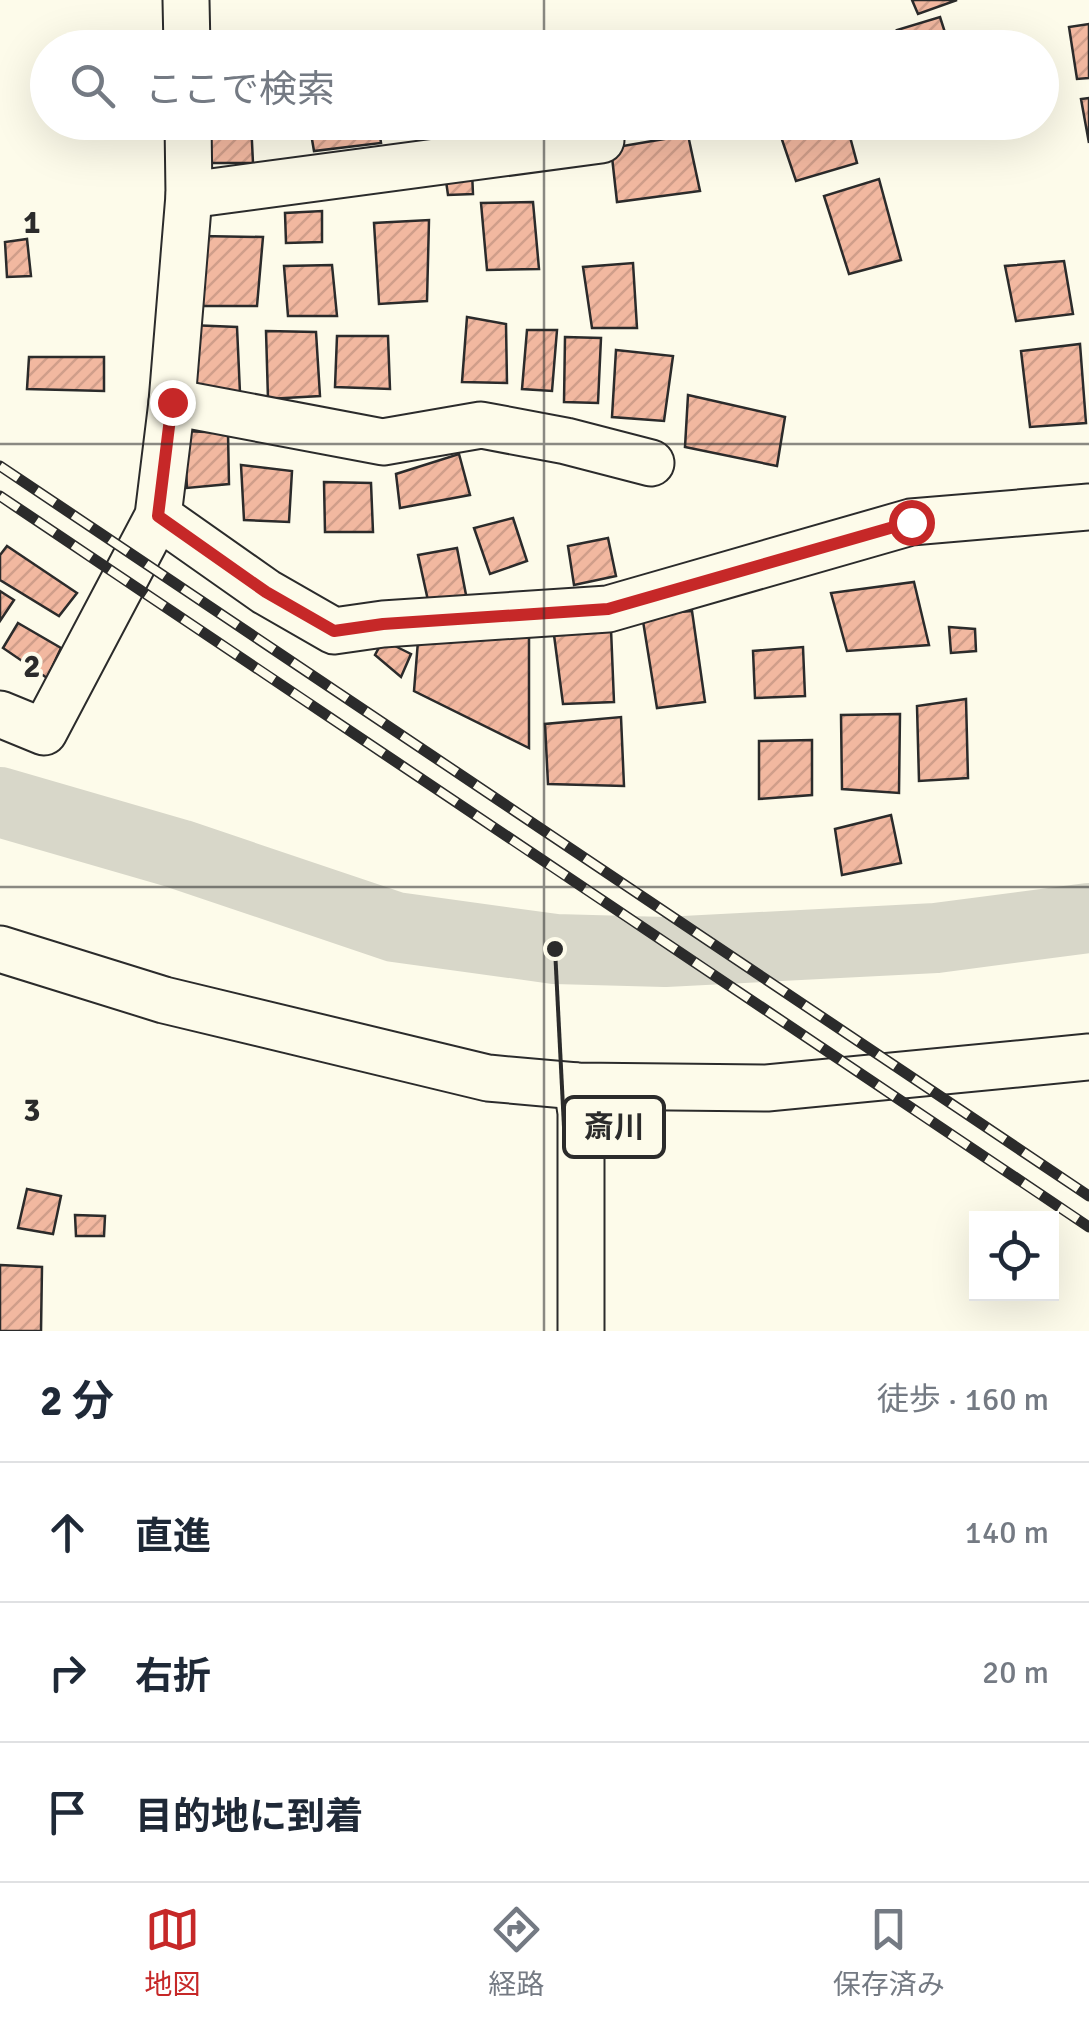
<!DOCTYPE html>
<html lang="ja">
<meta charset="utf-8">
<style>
body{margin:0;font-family:Signika,"Noto Sans JP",sans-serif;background:#f6f6f7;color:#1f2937}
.controls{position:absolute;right:30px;bottom:30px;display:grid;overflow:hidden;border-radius:0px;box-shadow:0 10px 40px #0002}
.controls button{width:90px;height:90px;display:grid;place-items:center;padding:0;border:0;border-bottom:2px solid #e0e1e3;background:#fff;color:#1f2937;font:50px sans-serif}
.stop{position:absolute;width:30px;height:30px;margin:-22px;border:8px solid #c62828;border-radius:50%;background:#fff}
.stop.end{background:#c62828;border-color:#fff;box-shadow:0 2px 10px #0008}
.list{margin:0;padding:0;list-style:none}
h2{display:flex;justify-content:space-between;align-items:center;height:130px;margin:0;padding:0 40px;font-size:42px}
h2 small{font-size:32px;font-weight:400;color:#747a83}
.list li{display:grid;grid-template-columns:65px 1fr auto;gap:30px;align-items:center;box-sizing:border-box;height:140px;padding:0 40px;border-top:2px solid #e0e1e3}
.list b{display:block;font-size:38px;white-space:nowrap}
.list em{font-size:32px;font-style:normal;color:#747a83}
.icon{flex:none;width:55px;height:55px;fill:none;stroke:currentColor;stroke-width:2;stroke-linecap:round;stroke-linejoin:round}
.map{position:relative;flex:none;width:1089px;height:1331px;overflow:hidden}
.search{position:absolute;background:#fff;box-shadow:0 10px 40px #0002;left:30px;right:30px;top:30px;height:110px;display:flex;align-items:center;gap:25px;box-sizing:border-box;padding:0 35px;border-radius:55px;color:#747a83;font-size:38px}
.sheet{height:550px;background:#fff}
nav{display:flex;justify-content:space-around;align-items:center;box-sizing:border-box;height:140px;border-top:2px solid #e0e1e3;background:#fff;font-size:28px;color:#747a83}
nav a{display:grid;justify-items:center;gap:5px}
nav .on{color:#c62828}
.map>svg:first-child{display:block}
</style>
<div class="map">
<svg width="1089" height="1331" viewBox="0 0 1089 1331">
<defs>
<pattern id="building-hatch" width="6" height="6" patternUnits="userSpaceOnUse" patternTransform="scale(2.5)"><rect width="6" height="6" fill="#f2b8a0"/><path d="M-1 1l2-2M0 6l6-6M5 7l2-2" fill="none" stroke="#d09e8a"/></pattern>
</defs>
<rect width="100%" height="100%" fill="#fdfbea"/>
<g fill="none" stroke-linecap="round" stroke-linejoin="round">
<!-- river -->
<polyline stroke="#d8d7c9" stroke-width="70" points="0,802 179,854 395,927 555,949 665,952 936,938 1089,918"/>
</g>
<!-- building -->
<g fill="url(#building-hatch)" stroke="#2b2b2b" stroke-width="2.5">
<polygon points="912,0 957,0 918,14"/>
<polygon points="940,17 950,48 904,48 897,30"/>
<polygon points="1089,24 1089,78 1077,79 1069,27"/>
<polygon points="575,39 577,48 517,48"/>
<polygon points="1089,98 1089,143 1081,99"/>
<polygon points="202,122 251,122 253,163 203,163"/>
<polygon points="309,122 378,122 381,143 314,151"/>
<polygon points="776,122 846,122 857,163 796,181"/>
<polygon points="688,135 700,191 617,202 611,148"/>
<polygon points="472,172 473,194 448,195 445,174"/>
<polygon points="879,179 901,260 849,274 824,196"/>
<polygon points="533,202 539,269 487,270 481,203"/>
<polygon points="322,211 322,242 286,243 285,213"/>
<polygon points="429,220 427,301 379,304 374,223"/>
<polygon points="200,236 263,237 257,306 203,306"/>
<polygon points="27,239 31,276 7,277 5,242"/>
<polygon points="1064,261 1073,314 1016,321 1005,266"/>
<polygon points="633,263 637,328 592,328 583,267"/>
<polygon points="332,265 337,316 288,316 284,266"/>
<polygon points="467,317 506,324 507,383 462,382"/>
<polygon points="189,325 237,327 240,393 190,391"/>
<polygon points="527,330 557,330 552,391 522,389"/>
<polygon points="266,331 316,332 320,396 268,399"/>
<polygon points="337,336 388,336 390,389 335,387"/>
<polygon points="565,337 601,338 598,403 564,402"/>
<polygon points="1080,344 1086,423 1030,427 1021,351"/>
<polygon points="616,350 673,356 664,421 612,417"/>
<polygon points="29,357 104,357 104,391 27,389"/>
<polygon points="688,395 785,417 777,466 685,447"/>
<polygon points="184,431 228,433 229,484 187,488"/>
<polygon points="459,454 470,495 400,508 396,474"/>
<polygon points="241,465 292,471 289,522 244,520"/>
<polygon points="324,482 371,483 373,532 325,532"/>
<polygon points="513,518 527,561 490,574 474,528"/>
<polygon points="608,538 616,576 574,585 568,546"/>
<polygon points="7,546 77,593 59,616 0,580 0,555"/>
<polygon points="457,548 467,600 429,605 418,555"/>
<polygon points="914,582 929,645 847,651 831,593"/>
<polygon points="0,591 14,600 0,621"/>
<polygon points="692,611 705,702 657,708 642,615"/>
<polygon points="18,623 61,648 47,678 3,648"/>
<polygon points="949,627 975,629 976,651 951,653"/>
<polygon points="611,629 614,702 563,704 554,635"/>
<polygon points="529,633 529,748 414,691 418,641"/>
<polygon points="383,640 411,654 401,677 375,655"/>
<polygon points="803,647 805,696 755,698 753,651"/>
<polygon points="966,699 968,778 919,781 917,706"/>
<polygon points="900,714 899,793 842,789 841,715"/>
<polygon points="621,717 624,786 548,784 545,724"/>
<polygon points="812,740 812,795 759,799 759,741"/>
<polygon points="891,815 901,863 842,875 835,829"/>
<polygon points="27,1189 61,1196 53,1234 18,1228"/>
<polygon points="75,1215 105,1216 104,1236 76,1236"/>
<polygon points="0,1265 42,1267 41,1331 0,1331"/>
</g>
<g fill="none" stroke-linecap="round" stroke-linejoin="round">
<defs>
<g id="minor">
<polyline points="186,0 187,48"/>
<polyline points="189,195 601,140"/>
<polyline points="172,402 383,442 481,425 566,441 651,463"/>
<polyline points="158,516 266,592 334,631 383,624 608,609 911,522 1089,507"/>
<polyline points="0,714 44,732 158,516 172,402 189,195 188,122"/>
<polyline points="0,949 164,1000 488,1078 577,1086 767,1088 1089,1057"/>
<polyline points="577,1086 581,1113 581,1331"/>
</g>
</defs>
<!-- minor casing -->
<use href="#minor" stroke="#2b2b2b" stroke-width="49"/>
<!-- minor -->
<use href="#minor" stroke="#fdfbea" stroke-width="45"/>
<defs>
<g id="rail">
<polyline points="0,466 1089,1196"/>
<polyline points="0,496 1089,1227"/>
</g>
</defs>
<!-- rail casing -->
<use href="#rail" stroke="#2b2b2b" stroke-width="11"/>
<!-- rail -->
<use href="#rail" stroke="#fdfbea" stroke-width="8" stroke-dasharray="22" stroke-linecap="butt"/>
</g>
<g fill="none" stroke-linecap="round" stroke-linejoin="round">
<!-- route -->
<polyline stroke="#c62828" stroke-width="12" points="172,402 158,516 266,592 334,631 383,624 608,609 911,522"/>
</g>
<!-- grid -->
<path fill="none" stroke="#2b2b2b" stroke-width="2.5" stroke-opacity="0.55" d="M544 0V48M544 122V1331M0 444H1089M0 887H1089"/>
<g font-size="32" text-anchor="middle" font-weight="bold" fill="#2b2b2b" stroke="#fdfbea" stroke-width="8" stroke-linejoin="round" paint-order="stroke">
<text x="32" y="233">1</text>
<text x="32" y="677">2</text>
<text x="32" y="1121">3</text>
</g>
<!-- callouts -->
<path fill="none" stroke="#2b2b2b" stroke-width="4" d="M555 949L564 1127"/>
<circle fill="#2b2b2b" stroke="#fdfbea" stroke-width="4" cx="555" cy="949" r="10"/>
<rect fill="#fdfbea" stroke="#2b2b2b" stroke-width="4" x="564" y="1097" width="100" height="60" rx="10"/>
<g font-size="30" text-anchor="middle" font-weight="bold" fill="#2b2b2b">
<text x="614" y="1137">斎川</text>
</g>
</svg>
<div class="controls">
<button><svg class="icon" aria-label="locate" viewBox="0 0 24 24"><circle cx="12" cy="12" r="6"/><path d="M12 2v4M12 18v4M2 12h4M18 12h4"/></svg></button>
</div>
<div class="stop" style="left:911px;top:522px"></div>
<div class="stop end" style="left:172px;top:402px"></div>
<div class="search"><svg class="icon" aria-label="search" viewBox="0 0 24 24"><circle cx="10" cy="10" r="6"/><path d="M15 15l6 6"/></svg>ここで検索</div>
</div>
<section class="sheet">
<h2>2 分<small>徒歩 · 160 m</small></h2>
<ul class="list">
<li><svg class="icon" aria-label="ahead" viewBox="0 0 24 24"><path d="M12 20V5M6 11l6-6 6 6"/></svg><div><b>直進</b></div><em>140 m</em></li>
<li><svg class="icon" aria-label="right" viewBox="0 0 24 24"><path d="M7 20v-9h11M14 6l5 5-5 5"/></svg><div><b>右折</b></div><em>20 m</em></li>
<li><svg class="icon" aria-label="arrive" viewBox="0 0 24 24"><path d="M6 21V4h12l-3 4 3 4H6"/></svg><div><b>目的地に到着</b></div></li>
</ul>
</section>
<nav>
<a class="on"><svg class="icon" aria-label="map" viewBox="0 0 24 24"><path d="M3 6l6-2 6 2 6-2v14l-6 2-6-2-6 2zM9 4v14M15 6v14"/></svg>地図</a>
<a><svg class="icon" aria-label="directions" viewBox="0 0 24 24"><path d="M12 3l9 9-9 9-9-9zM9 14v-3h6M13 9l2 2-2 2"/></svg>経路</a>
<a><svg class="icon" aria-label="saved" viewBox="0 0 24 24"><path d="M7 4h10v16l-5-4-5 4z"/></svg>保存済み</a>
</nav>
